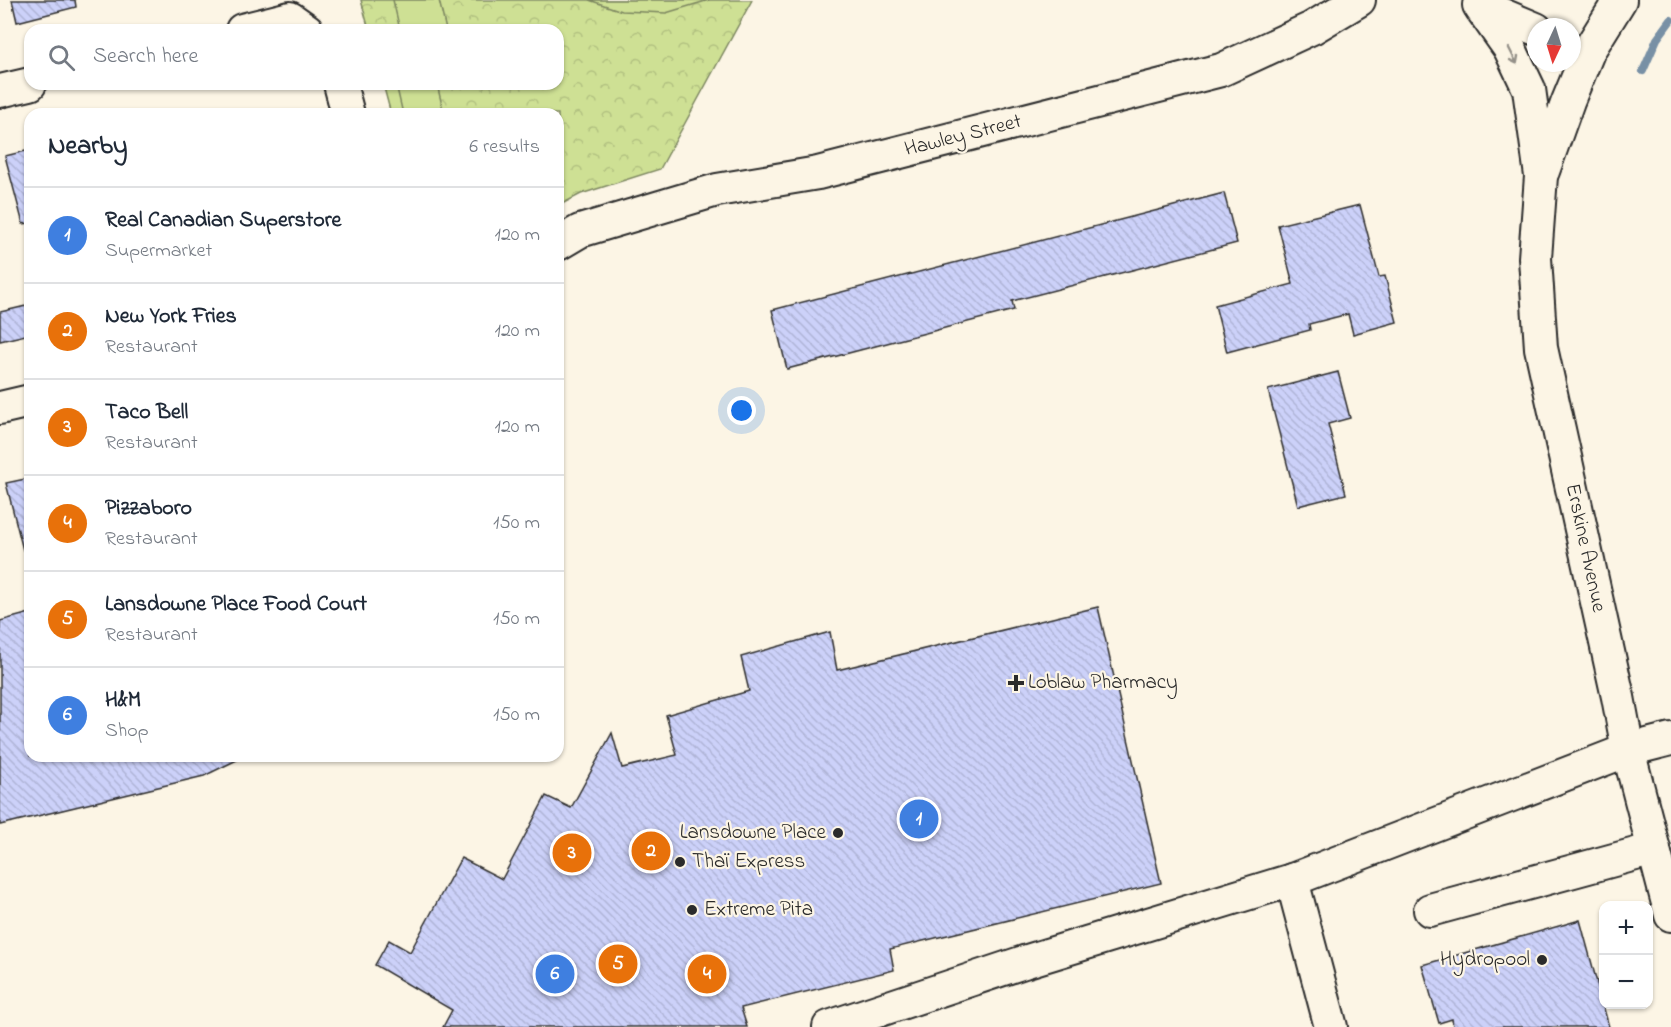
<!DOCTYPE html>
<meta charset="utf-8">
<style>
body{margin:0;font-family:"Indie Flower",sans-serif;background:#f6f6f7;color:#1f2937}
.controls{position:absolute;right:18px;bottom:18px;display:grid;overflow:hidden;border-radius:12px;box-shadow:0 2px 4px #0004}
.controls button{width:54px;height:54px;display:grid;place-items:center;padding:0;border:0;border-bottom:2px solid #e0e1e3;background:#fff;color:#1f2937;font:30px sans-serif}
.compass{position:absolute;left:1527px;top:18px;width:54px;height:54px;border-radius:50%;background:#fff;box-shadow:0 2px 4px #0004;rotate:184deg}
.you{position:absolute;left:742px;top:411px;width:21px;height:21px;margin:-15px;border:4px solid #fff;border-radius:50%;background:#1a73e8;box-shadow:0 0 0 9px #1a73e833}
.badge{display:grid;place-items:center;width:39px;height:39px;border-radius:50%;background:#111827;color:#fff;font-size:20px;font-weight:700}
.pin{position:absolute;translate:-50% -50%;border:3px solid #fff;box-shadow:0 2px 6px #0006}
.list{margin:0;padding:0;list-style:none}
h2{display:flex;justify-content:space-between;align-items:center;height:78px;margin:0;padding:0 24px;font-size:26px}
h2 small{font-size:20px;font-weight:400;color:#747a83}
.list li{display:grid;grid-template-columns:39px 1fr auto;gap:18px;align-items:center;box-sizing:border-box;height:96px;padding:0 24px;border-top:2px solid #e0e1e3}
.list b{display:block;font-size:22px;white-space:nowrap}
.list p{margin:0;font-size:20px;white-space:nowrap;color:#747a83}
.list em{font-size:20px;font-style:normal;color:#747a83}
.icon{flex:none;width:33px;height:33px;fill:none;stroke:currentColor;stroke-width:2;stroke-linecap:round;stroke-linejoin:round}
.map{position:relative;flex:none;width:1671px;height:1027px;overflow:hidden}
.search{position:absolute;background:#fff;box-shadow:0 2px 4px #0004;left:24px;top:24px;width:540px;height:66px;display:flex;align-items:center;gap:15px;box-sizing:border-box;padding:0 21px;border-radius:18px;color:#747a83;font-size:22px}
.panel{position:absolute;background:#fff;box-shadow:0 2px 4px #0004;left:24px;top:108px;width:540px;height:654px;border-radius:18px}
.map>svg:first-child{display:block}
</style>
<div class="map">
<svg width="1671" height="1027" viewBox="0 0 1671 1027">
<defs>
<pattern id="forest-crowns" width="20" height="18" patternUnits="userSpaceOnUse" patternTransform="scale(1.5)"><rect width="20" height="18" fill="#cee094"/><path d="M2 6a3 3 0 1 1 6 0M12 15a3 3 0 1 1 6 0" fill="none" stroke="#b1c080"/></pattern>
<pattern id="building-back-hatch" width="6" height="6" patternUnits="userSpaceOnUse" patternTransform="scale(1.5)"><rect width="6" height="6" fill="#ccd1f9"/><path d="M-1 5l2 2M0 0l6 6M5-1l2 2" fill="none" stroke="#afb4d6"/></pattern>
</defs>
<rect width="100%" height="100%" fill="#fcf5e5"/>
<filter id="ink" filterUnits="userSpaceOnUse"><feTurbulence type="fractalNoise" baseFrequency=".0167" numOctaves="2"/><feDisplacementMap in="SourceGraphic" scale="12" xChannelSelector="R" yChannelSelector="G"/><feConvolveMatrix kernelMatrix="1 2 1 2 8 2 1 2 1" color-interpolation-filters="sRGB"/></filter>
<g filter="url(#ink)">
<!-- forest -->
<polygon fill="url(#forest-crowns)" stroke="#7c8660" stroke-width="1.5" points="361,0 752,0 660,169 581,194 558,206 558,114 391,114 383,84 558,84 558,30 369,30"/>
<!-- pitch -->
<g fill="#cee094" stroke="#7c8660" stroke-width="1.5">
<polygon points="393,0 439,0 446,30 400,30"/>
<polygon points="589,0 709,0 666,13 622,11"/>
<polygon points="396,84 437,84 444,114 403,114"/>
</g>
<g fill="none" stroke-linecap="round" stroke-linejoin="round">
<!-- stream -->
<polyline stroke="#7890a5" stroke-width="8" points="1643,71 1657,39 1671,20"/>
</g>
<!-- building -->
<g fill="url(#building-back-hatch)" stroke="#2b2b2b" stroke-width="1.5">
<polygon points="12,0 75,0 76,7 17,22"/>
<polygon points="30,150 30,223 23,224 5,156"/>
<polygon points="1224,193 1237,243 1012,301 1014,310 787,369 772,310"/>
<polygon points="1360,205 1379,277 1385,276 1397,322 1353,334 1348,314 1309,324 1310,330 1227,352 1215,305 1293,284 1278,225"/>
<polygon points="26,306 30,322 30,334 0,341 0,312"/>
<polygon points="1338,372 1350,418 1328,424 1346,494 1298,506 1268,390"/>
<polygon points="30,478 30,550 23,550 6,483"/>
<polygon points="1098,607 1161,883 890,949 894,970 741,1008 747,1027 443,1027 452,1010 375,965 389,940 410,952 461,858 502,879 546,796 571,808 612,733 622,768 677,755 666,715 749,691 741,657 830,632 837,670"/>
<polygon points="30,613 30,756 245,756 204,776 0,825 0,621"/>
<polygon points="1580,920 1609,1027 1453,1027 1452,1019 1439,1023 1422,965"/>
</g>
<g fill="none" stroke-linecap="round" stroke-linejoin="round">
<defs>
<g id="minor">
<polyline points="1479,5 1536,29"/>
<polyline points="1481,8 1510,49 1529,89 1541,176 1535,258 1541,348 1618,697 1628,750 1671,915"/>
<polyline points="242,30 290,18 307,30"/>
<polyline points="340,84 348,114"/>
<polyline points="0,91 30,84"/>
<polyline points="1543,171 1568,101 1589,50 1620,0"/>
<polyline points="558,244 580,231 717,190 818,173 1221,70 1312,28 1359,0"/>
<polyline points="0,408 30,401"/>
<polyline points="1292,880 1331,1027"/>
<polyline points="1430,910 1654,849"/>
<polyline points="829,1027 1024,962 1292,880 1628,750 1671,739"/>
</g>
</defs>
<!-- minor casing -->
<use href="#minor" stroke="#2b2b2b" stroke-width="36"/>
<!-- minor -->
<use href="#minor" stroke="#fcf5e5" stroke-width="32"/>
</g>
<!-- one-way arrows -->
<defs><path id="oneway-shaft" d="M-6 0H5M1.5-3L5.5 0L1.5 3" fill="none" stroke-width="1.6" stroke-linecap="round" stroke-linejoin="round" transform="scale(1.5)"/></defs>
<use stroke="#949088" href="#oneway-shaft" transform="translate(1513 56) rotate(63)"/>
</g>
<!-- markers -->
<g fill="#2b2b2b" stroke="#fcf5e5" stroke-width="2">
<path d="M1013 674h6v6h6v6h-6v6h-6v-6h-6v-6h6z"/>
<circle cx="838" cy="833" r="6"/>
<circle cx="680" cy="862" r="6"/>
<circle cx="692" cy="910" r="6"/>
<circle cx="1542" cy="960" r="6"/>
</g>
<g text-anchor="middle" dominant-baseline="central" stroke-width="4.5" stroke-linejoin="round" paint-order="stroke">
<!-- street labels -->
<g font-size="21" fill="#2b2b2b" stroke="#fcf5e5">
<text transform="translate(963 136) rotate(-14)">Hawley Street</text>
<text transform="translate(1585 548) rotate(78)">Erskine Avenue</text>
</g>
<!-- poi labels -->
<g font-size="21" fill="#2b2b2b" stroke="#fcf5e5" text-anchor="start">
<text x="1028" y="683">Loblaw Pharmacy</text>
<text x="826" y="833" text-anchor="end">Lansdowne Place</text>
<text x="692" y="862">Thaï Express</text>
<text x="704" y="910">Extreme Pita</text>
<text x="1530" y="960" text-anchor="end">Hydropool</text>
</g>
</g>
</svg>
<div class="controls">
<button>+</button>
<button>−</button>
</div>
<svg class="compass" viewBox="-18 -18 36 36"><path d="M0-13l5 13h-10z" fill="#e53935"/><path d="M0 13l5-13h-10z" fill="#747a83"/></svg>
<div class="you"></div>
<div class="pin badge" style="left:919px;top:819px;background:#3f7fe0">1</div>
<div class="pin badge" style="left:651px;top:851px;background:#e8710a">2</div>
<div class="pin badge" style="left:572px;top:853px;background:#e8710a">3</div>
<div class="pin badge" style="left:707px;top:974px;background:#e8710a">4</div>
<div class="pin badge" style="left:618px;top:964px;background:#e8710a">5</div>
<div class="pin badge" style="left:555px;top:974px;background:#3f7fe0">6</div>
<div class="search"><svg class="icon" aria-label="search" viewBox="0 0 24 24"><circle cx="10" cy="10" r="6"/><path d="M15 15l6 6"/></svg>Search here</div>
<section class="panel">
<h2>Nearby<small>6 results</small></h2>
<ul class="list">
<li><span class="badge" style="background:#3f7fe0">1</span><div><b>Real Canadian Superstore</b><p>Supermarket</p></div><em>120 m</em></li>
<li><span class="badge" style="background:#e8710a">2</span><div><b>New York Fries</b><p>Restaurant</p></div><em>120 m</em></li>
<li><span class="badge" style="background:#e8710a">3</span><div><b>Taco Bell</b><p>Restaurant</p></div><em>120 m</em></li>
<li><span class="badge" style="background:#e8710a">4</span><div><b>Pizzaboro</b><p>Restaurant</p></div><em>150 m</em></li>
<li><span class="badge" style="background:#e8710a">5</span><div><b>Lansdowne Place Food Court</b><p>Restaurant</p></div><em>150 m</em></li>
<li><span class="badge" style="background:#3f7fe0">6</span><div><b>H&amp;M</b><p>Shop</p></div><em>150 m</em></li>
</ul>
</section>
</div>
